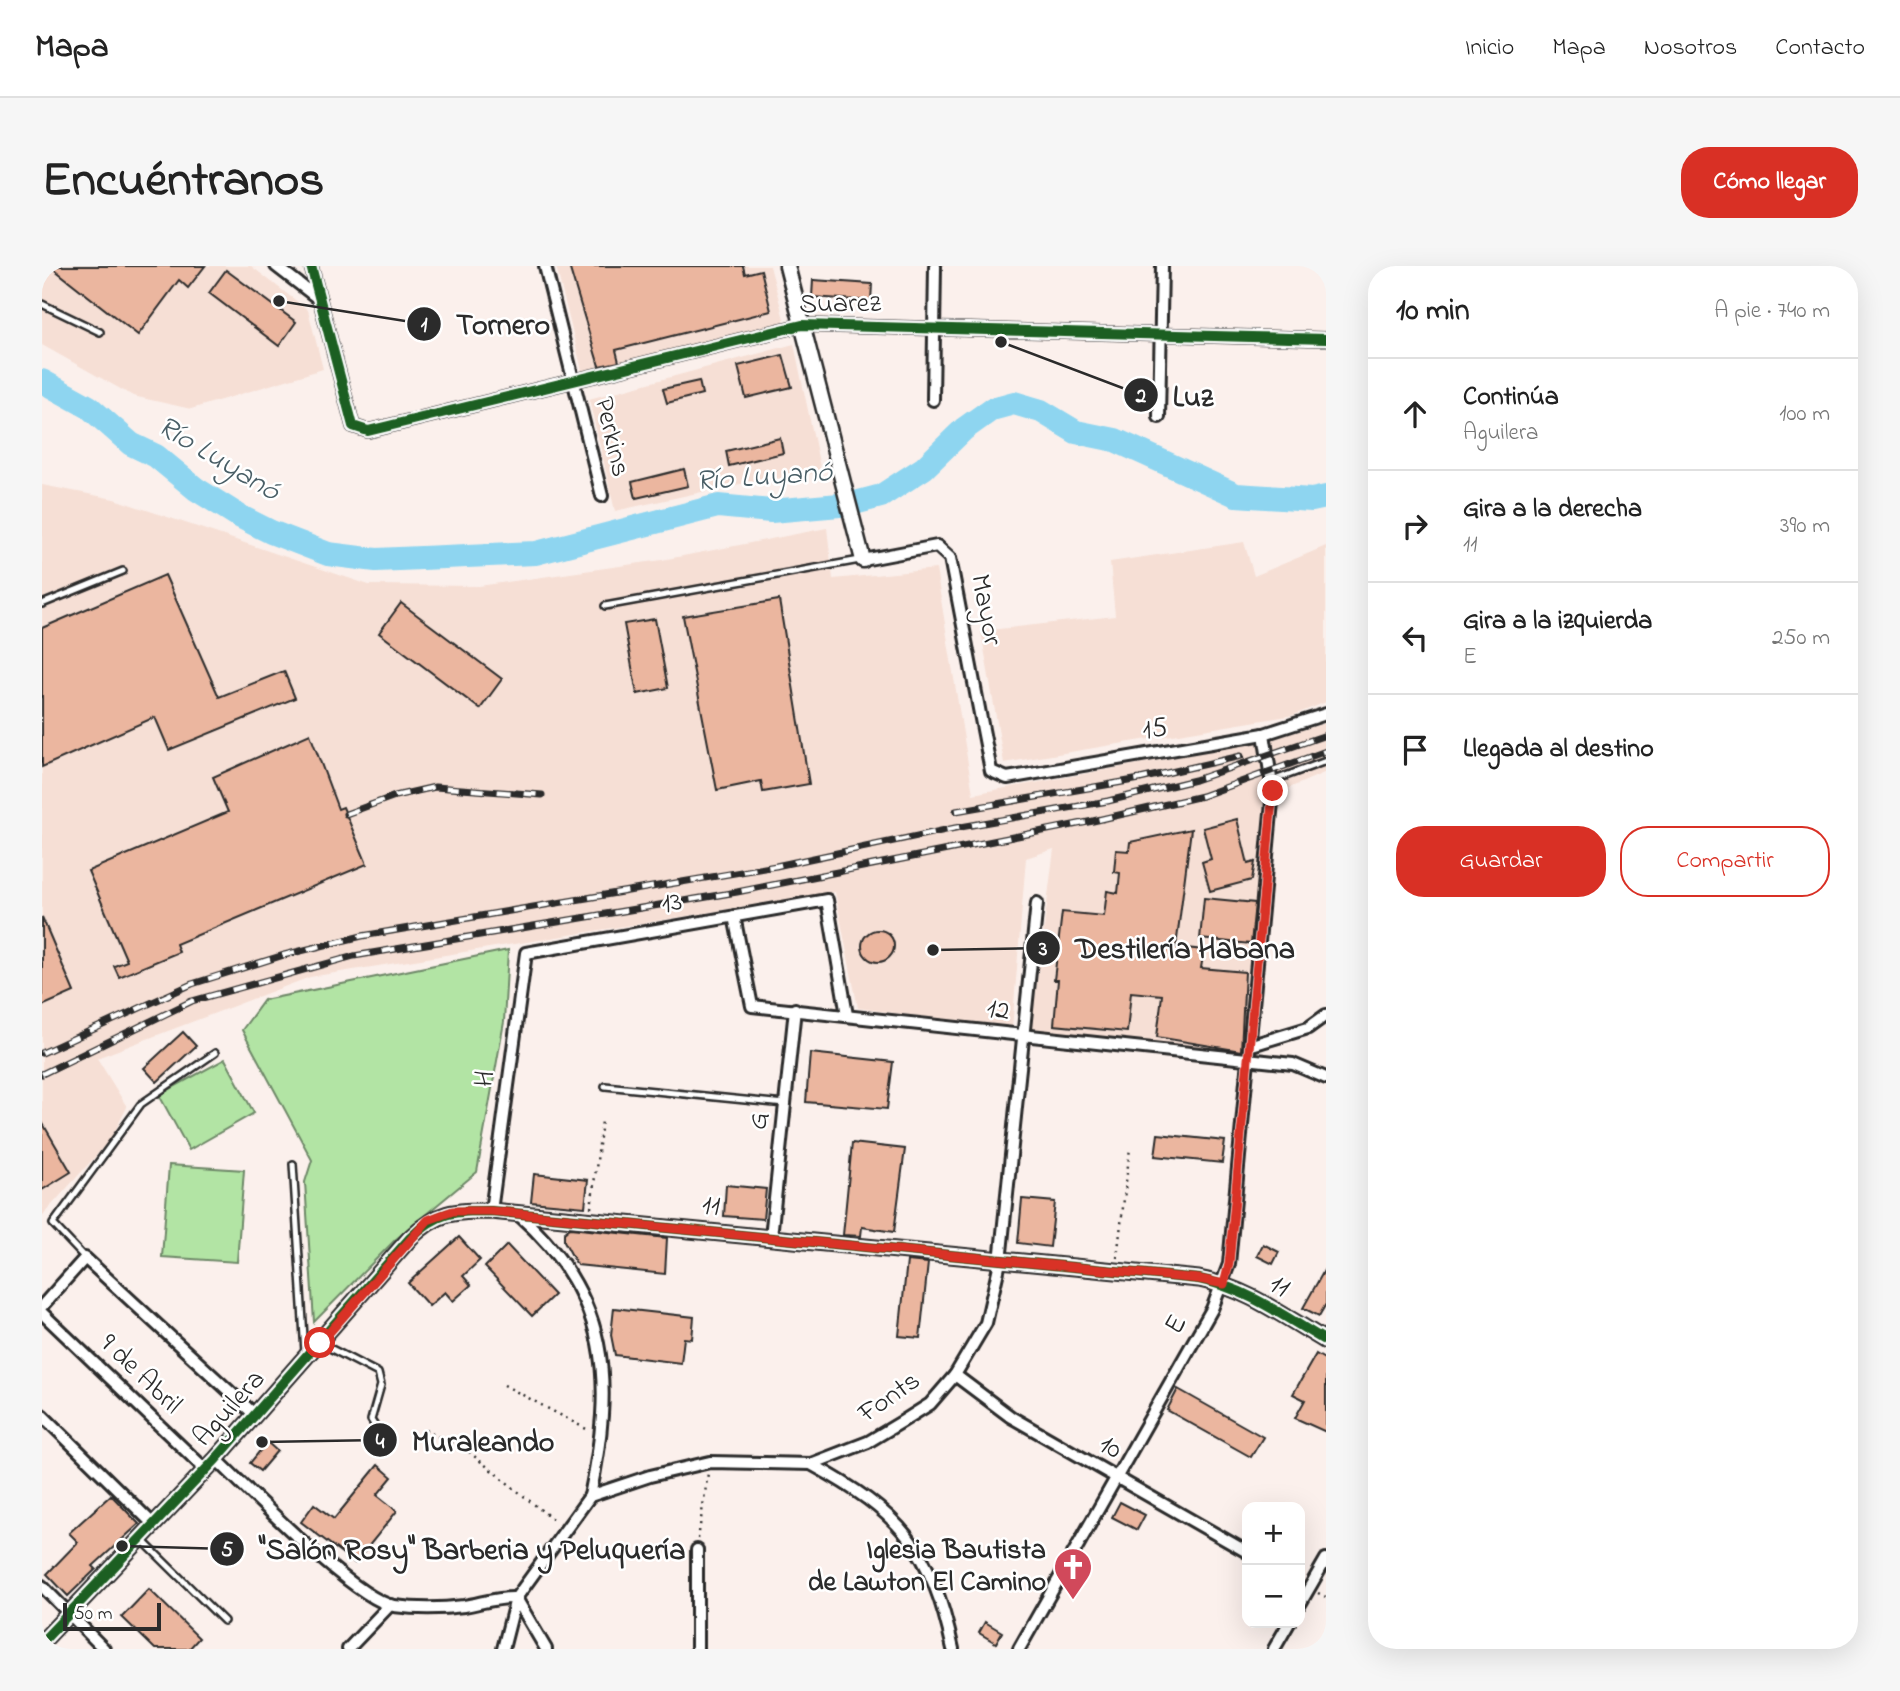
<!DOCTYPE html>
<html lang="es">
<meta charset="utf-8">
<style>
body{margin:0;font-family:"Indie Flower",sans-serif;background:#f6f6f6;color:#222}
.controls{position:absolute;right:21px;bottom:21px;display:grid;overflow:hidden;border-radius:14px;box-shadow:0 7px 28px #0002}
.controls button{width:63px;height:63px;display:grid;place-items:center;padding:0;border:0;border-bottom:2px solid #e0e0e0;background:#fff;color:#222;font:35px sans-serif}
.scale{position:absolute;left:21px;bottom:18px;width:98px;box-sizing:border-box;padding-left:7px;border:4px solid #2b2b2b;border-top:0;font-size:19px;line-height:24px;white-space:nowrap;color:#2b2b2b;-webkit-text-stroke:5px #fff;paint-order:stroke}
.stop{position:absolute;width:21px;height:21px;margin:-16px;border:5px solid #d93025;border-radius:50%;background:#fff}
.stop.end{background:#d93025;border-color:#fff;box-shadow:0 2px 7px #0008}
.list{margin:0;padding:0;list-style:none}
h2{display:flex;justify-content:space-between;align-items:center;height:91px;margin:0;padding:0 28px;font-size:30px}
h2 small{font-size:23px;font-weight:400;color:#767676}
.list li{display:grid;grid-template-columns:46px 1fr auto;gap:21px;align-items:center;box-sizing:border-box;height:112px;padding:0 28px;border-top:2px solid #e0e0e0}
.list b{display:block;font-size:26px;white-space:nowrap}
.list p{margin:0;font-size:23px;white-space:nowrap;color:#767676}
.list em{font-size:23px;font-style:normal;color:#767676}
.actions{display:flex;gap:14px;padding:21px 28px}
.actions a{flex:1;padding:16px 0;border:2px solid #d93025;border-radius:28px;text-align:center;font-size:24px;color:#d93025}
.actions .main{background:#d93025;color:#fff}
.icon{flex:none;width:38px;height:38px;fill:none;stroke:currentColor;stroke-width:2;stroke-linecap:round;stroke-linejoin:round}
.map{position:relative;flex:none;width:1284px;height:1383px;overflow:hidden;border-radius:28px}
header{display:flex;align-items:center;gap:42px;box-sizing:border-box;height:98px;padding:0 35px;background:#fff;border-bottom:2px solid #e0e0e0}
header strong{font-size:33px}
nav{display:flex;gap:38px;margin-inline-start:auto;font-size:24px}
.intro{display:flex;align-items:center;justify-content:space-between;box-sizing:border-box;height:168px;padding:0 42px}
h1{margin:0;font-size:49px}
.button{padding:18px 32px;border-radius:28px;background:#d93025;color:#fff;font-size:24px;font-weight:700}
main{display:flex;gap:42px;padding:0 42px}
aside{flex:1;background:#fff;border-radius:28px;box-shadow:0 7px 28px #0002}
.map>svg:first-child{display:block}
</style>
<header>
<strong>Mapa</strong>
<nav><a>Inicio</a><a>Mapa</a><a>Nosotros</a><a>Contacto</a></nav>
</header>
<div class="intro"><h1>Encuéntranos</h1><a class="button">Cómo llegar</a></div>
<main>
<div class="map">
<svg width="1284" height="1383" viewBox="0 0 1284 1383">
<rect width="100%" height="100%" fill="#fbf0ec"/>
<filter id="ink" filterUnits="userSpaceOnUse"><feTurbulence type="fractalNoise" baseFrequency=".0143" numOctaves="2"/><feDisplacementMap in="SourceGraphic" scale="14" xChannelSelector="R" yChannelSelector="G"/><feConvolveMatrix kernelMatrix="1 2 1 2 8 2 1 2 1" color-interpolation-filters="sRGB"/></filter>
<g filter="url(#ink)">
<!-- built -->
<g fill="#f6dfd5">
<polygon points="0,0 209,0 266,44 281,103 149,143 91,130 0,79"/>
<polygon points="514,0 728,0 743,57 541,108"/>
<polygon points="752,78 779,206 692,219 573,245 547,133"/>
<polygon points="0,219 72,233 327,319 437,320 620,294 785,262 791,313 894,303 931,528 1217,476 1284,457 1284,506 1222,533 1201,787 989,763 1012,583 984,592 970,763 816,742 793,626 268,711 55,792 85,841 69,873 0,950"/>
<polygon points="1202,276 1212,310 1284,280 1284,436 1252,449 962,497 939,365 1073,350 1068,296"/>
</g>
<!-- green -->
<g fill="#b2e4a4" stroke="#6e8868" stroke-width="2">
<polygon points="466,684 462,756 435,906 353,974 272,1056 263,916 270,894 200,764 222,734"/>
<polygon points="183,793 212,847 147,884 117,829"/>
<polygon points="127,899 202,904 195,996 120,991"/>
</g>
<g fill="none" stroke-linecap="round" stroke-linejoin="round">
<!-- river -->
<polyline stroke="#8ed5f0" stroke-width="24" points="0,115 47,141 89,178 114,190 154,223 197,250 229,266 286,288 334,294 494,287 676,240 729,245 809,238 839,230 882,202 922,163 950,143 972,137 999,145 1034,166 1073,174 1194,229 1270,234 1284,231"/>
</g>
<!-- building -->
<g fill="#ebb69f" stroke="#2b2b2b" stroke-width="2">
<polygon points="8,0 163,0 146,22 137,14 96,69"/>
<polygon points="527,0 701,0 703,8 719,4 729,45 574,84 577,96 557,100"/>
<polygon points="184,4 254,56 237,80 167,27"/>
<polygon points="771,14 830,18 829,35 770,31"/>
<polygon points="741,89 750,121 704,132 696,100"/>
<polygon points="657,115 660,128 625,137 621,123"/>
<polygon points="738,172 741,187 687,200 684,185"/>
<polygon points="642,203 646,220 594,232 590,216"/>
<polygon points="123,309 177,431 242,405 253,432 127,484 113,451 0,501 0,362"/>
<polygon points="737,334 767,518 721,526 719,515 675,524 641,350"/>
<polygon points="359,337 460,413 438,443 337,367"/>
<polygon points="613,353 626,422 595,428 582,358"/>
<polygon points="268,468 296,543 301,541 325,598 134,678 137,686 77,711 72,700 85,695 46,605 186,546 171,511"/>
<polygon points="1195,553 1206,598 1213,596 1210,614 1168,625 1160,596 1169,593 1161,562"/>
<polygon points="1149,563 1134,681 1162,684 1159,702 1203,706 1199,785 1115,771 1120,729 1089,726 1085,766 1012,759 1016,714 1012,714 1020,646 1062,650 1065,625 1076,627 1078,607 1072,606 1074,584 1087,585 1088,576"/>
<polygon points="1162,632 1213,637 1209,678 1158,673"/>
<polygon points="0,651 32,726 0,740"/>
<circle cx="836" cy="680" r="16"/>
<polygon points="141,766 154,780 115,816 102,802"/>
<polygon points="768,787 851,796 845,843 764,836"/>
<polygon points="0,856 29,906 0,924"/>
<polygon points="1116,868 1183,875 1180,897 1113,890"/>
<polygon points="810,877 863,883 852,966 820,961 819,970 801,969"/>
<polygon points="492,908 546,914 543,941 489,936"/>
<polygon points="684,919 724,923 721,953 682,950"/>
<polygon points="980,933 1013,936 1008,981 976,977"/>
<polygon points="528,962 625,972 623,1008 535,999 522,975 522,967"/>
<polygon points="417,971 438,994 421,1010 429,1019 411,1035 403,1026 387,1040 366,1017"/>
<polygon points="1221,978 1237,986 1231,998 1215,990"/>
<polygon points="465,979 512,1029 490,1050 443,1001"/>
<polygon points="865,995 886,997 878,1072 857,1070"/>
<polygon points="1284,1001 1284,1038 1277,1050 1261,1042"/>
<polygon points="572,1042 652,1051 650,1073 642,1072 639,1097 573,1089 569,1069"/>
<polygon points="1274,1088 1284,1094 1284,1166 1253,1152 1263,1134 1251,1128"/>
<polygon points="1136,1123 1221,1171 1209,1191 1125,1144"/>
<polygon points="225,1176 235,1185 218,1205 208,1197"/>
<polygon points="336,1199 350,1211 335,1229 355,1245 313,1297 259,1256 272,1238 292,1253"/>
<polygon points="69,1229 97,1258 51,1300 54,1303 26,1330 5,1308 36,1276 27,1267"/>
<polygon points="1078,1236 1103,1249 1095,1264 1070,1251"/>
<polygon points="107,1323 157,1372 147,1383 113,1383 80,1351"/>
<polygon points="943,1356 960,1366 954,1377 937,1367"/>
</g>
<g fill="none" stroke-linecap="round" stroke-linejoin="round">
<defs>
<g id="lane">
<polyline points="0,38 58,66"/>
<polyline points="0,338 81,305"/>
<polyline points="563,340 818,294"/>
<polyline points="1230,515 1284,495"/>
<polyline points="563,820 743,838"/>
<polyline points="251,898 263,1087"/>
<polyline points="43,992 11,958 99,838 173,787"/>
<polyline points="278,1077 336,1107 339,1119 329,1154 344,1177"/>
<polyline points="100,1274 182,1355"/>
</g>
<g id="street">
<polyline points="234,0 278,34"/>
<polyline points="269,0 311,160 326,165 760,59 1284,73"/>
<polyline points="503,0 560,230"/>
<polyline points="891,134 893,0"/>
<polyline points="1117,151 1120,0"/>
<polyline points="821,294 895,280 908,292 949,505 965,512 1222,468 1284,448"/>
<polyline points="692,650 710,740 1251,798 1284,812"/>
<polyline points="1210,779 1266,762 1284,749"/>
<polyline points="449,945 484,687 785,634 805,749"/>
<path d="M477 949C569 1031 572 1116 548 1230"/>
<polyline points="729,971 753,743"/>
<polyline points="0,1040 43,992 213,1149"/>
<polyline points="0,1047 164,1204"/>
<polyline points="913,1109 969,1151 1205,1286"/>
<polyline points="0,1149 111,1258"/>
<path d="M174 1193C206 1223 313 1334 352 1340 374 1343 399 1343 422 1340 440 1337 455 1331 474 1332L504 1383"/>
<path d="M769 1198C859 1247 889 1282 911 1383"/>
<polyline points="655,1284 655,1383"/>
<polyline points="0,1320 62,1383"/>
<polyline points="1258,1338 1284,1293"/>
<polyline points="306,1383 348,1339"/>
<polyline points="461,1383 474,1332 548,1230 608,1210 668,1196 769,1198 826,1176 861,1155 888,1138 913,1109 944,1057 958,996 995,637"/>
<polyline points="977,1383 1170,1043 1187,998 1231,525 1222,468"/>
<polyline points="1232,1383 1247,1357"/>
</g>
<g id="secondary">
<polyline points="745,0 821,294"/>
<path d="M0 1376 174 1193 368 972C396 945 411 945 449 945L1157 1013C1204 1022 1243 1051 1284 1075"/>
</g>
</defs>
<!-- lane casing -->
<use href="#lane" stroke="#2b2b2b" stroke-width="10"/>
<!-- street casing -->
<use href="#street" stroke="#2b2b2b" stroke-width="16"/>
<!-- secondary casing -->
<use href="#secondary" stroke="#2b2b2b" stroke-width="19"/>
<!-- path -->
<g stroke="#2b2b2b" stroke-width="2.5" stroke-dasharray="2 5" stroke-linecap="butt">
<polyline points="549,942 560,855"/>
<polyline points="1075,992 1088,882"/>
<polyline points="462,1119 548,1165"/>
<polyline points="383,1164 427,1186 514,1256"/>
<polyline points="656,1273 666,1207"/>
<polyline points="1276,1327 1284,1331"/>
</g>
<!-- lane -->
<use href="#lane" stroke="#fff" stroke-width="5"/>
<!-- street -->
<use href="#street" stroke="#fff" stroke-width="10"/>
<!-- secondary -->
<use href="#secondary" stroke="#fff" stroke-width="14"/>
<defs>
<g id="rail">
<polyline points="914,545 1098,513 1199,490"/>
<polyline points="304,548 353,530 393,521 500,529"/>
<polyline points="0,787 150,718 242,689 320,670 734,600 913,562 1066,535 1153,514 1284,469"/>
<polyline points="0,808 150,735 312,690 695,626 1051,555 1160,530 1284,485"/>
</g>
</defs>
<!-- rail casing -->
<use href="#rail" stroke="#2b2b2b" stroke-width="7"/>
<!-- rail -->
<use href="#rail" stroke="#fff" stroke-width="4.5" stroke-dasharray="13" stroke-linecap="butt"/>
<defs>
<g id="cycleway">
<polyline points="269,0 311,160 326,165 760,59 1284,73"/>
<path d="M0 1376 174 1193 368 972C396 945 411 945 449 945L1157 1013C1204 1022 1243 1051 1284 1075"/>
</g>
</defs>
<!-- cycleway casing -->
<use href="#cycleway" stroke="#fff" stroke-width="15"/>
<!-- cycleway -->
<use href="#cycleway" stroke="#1b5e20" stroke-width="10"/>
</g>
</g>
<g fill="none" stroke-linecap="round" stroke-linejoin="round" filter="url(#ink)">
<!-- route -->
<polyline stroke="#d93025" stroke-width="9" points="278,1077 386,954 411,945 449,945 1157,1013 1182,1018 1187,998 1231,525"/>
</g>
<!-- icons -->
<defs>
<symbol id="church-pin" viewBox="-11 -11 22 30"><path d="M0 17L-7.5 6A9.5 9.5 0 1 1 7.5 6Z" fill="#d1495b" stroke="#fff"/><path d="M-1.2-6h2.4v3.5h3.3v2.4h-3.3V6h-2.4V-.1h-3.3v-2.4h3.3Z" fill="#fff"/></symbol>
</defs>
<g fill-rule="evenodd">
<use href="#church-pin" x="1009" y="1279" width="44" height="60"/>
</g>
<g text-anchor="middle" dominant-baseline="central" stroke-width="5" stroke-linejoin="round" paint-order="stroke">
<!-- street labels -->
<g font-size="28" fill="#2b2b2b" stroke="#fff">
<text transform="translate(798 39) rotate(-1)">Suarez</text>
<text transform="translate(569 171) rotate(77)">Perkins</text>
<text transform="translate(943 344) rotate(79)">Mayor</text>
<text transform="translate(1113 464) rotate(-10)">15</text>
<text transform="translate(630 638) rotate(-10)">13</text>
<text transform="translate(956 745) rotate(7)">12</text>
<text transform="translate(444 813) rotate(-82)">H</text>
<text transform="translate(718 855) rotate(-84)">G</text>
<text transform="translate(669 941) rotate(5)">11</text>
<text transform="translate(1237 1021) rotate(30)">11</text>
<text transform="translate(1135 1059) rotate(-61)">E</text>
<text transform="translate(98 1109) rotate(44)">9 de Abril</text>
<text transform="translate(848 1132) rotate(-35)">Fonts</text>
<text transform="translate(188 1143) rotate(-48)">Aguilera</text>
<text transform="translate(1068 1182) rotate(30)">10</text>
</g>
<!-- poi labels -->
<g font-size="28" font-weight="bold" fill="#2b2b2b" stroke="#fff" text-anchor="end">
<text x="1004" y="1285">Iglesia Bautista<tspan x="1004" dy="32">de Lawton El Camino</tspan></text>
</g>
<!-- water labels -->
<g font-size="30" font-style="italic" fill="#495e66" stroke="#fff">
<text transform="translate(176 194) rotate(31)">Río Luyanó</text>
<text transform="translate(722 212) rotate(-4)">Río Luyanó</text>
</g>
</g>
<!-- callouts -->
<path fill="none" stroke="#2b2b2b" stroke-width="2.5" d="M237 35L382 58M959 76L1099 129M891 684L1001 682M220 1176L338 1174M80 1280L185 1283"/>
<g fill="#2b2b2b" stroke="#fff" stroke-width="2.5">
<circle cx="237" cy="35" r="7"/>
<circle cx="959" cy="76" r="7"/>
<circle cx="891" cy="684" r="7"/>
<circle cx="220" cy="1176" r="7"/>
<circle cx="80" cy="1280" r="7"/>
<circle cx="382" cy="58" r="18"/>
<circle cx="1099" cy="129" r="18"/>
<circle cx="1001" cy="682" r="18"/>
<circle cx="338" cy="1174" r="18"/>
<circle cx="185" cy="1283" r="18"/>
</g>
<g font-size="21" text-anchor="middle" font-weight="bold" fill="#fff">
<text x="382" y="65">1</text>
<text x="1099" y="136">2</text>
<text x="1001" y="689">3</text>
<text x="338" y="1182">4</text>
<text x="185" y="1290">5</text>
</g>
<g font-size="30" text-anchor="middle" font-weight="bold" fill="#2b2b2b" stroke="#fff" stroke-width="5" stroke-linejoin="round" paint-order="stroke">
<text x="461" y="68">Tornero</text>
<text x="1151" y="140">Luz</text>
<text x="1143" y="692">Destilería Habana</text>
<text x="441" y="1185">Muraleando</text>
<text x="430" y="1293">"Salón Rosy" Barberia y Peluquería</text>
</g>
</svg>
<div class="controls">
<button>+</button>
<button>−</button>
</div>
<div class="scale">50 m</div>
<div class="stop" style="left:278px;top:1077px"></div>
<div class="stop end" style="left:1231px;top:525px"></div>
</div>
<aside>
<h2>10 min<small>A pie · 740 m</small></h2>
<ul class="list">
<li><svg class="icon" aria-label="ahead" viewBox="0 0 24 24"><path d="M12 20V5M6 11l6-6 6 6"/></svg><div><b>Continúa</b><p>Aguilera</p></div><em>100 m</em></li>
<li><svg class="icon" aria-label="right" viewBox="0 0 24 24"><path d="M7 20v-9h11M14 6l5 5-5 5"/></svg><div><b>Gira a la derecha</b><p>11</p></div><em>390 m</em></li>
<li><svg class="icon" aria-label="left" viewBox="0 0 24 24"><path d="M17 20v-9H6M10 6l-5 5 5 5"/></svg><div><b>Gira a la izquierda</b><p>E</p></div><em>250 m</em></li>
<li><svg class="icon" aria-label="arrive" viewBox="0 0 24 24"><path d="M6 21V4h12l-3 4 3 4H6"/></svg><div><b>Llegada al destino</b></div></li>
</ul>
<div class="actions"><a class="main">Guardar</a><a>Compartir</a></div>
</aside>
</main>
